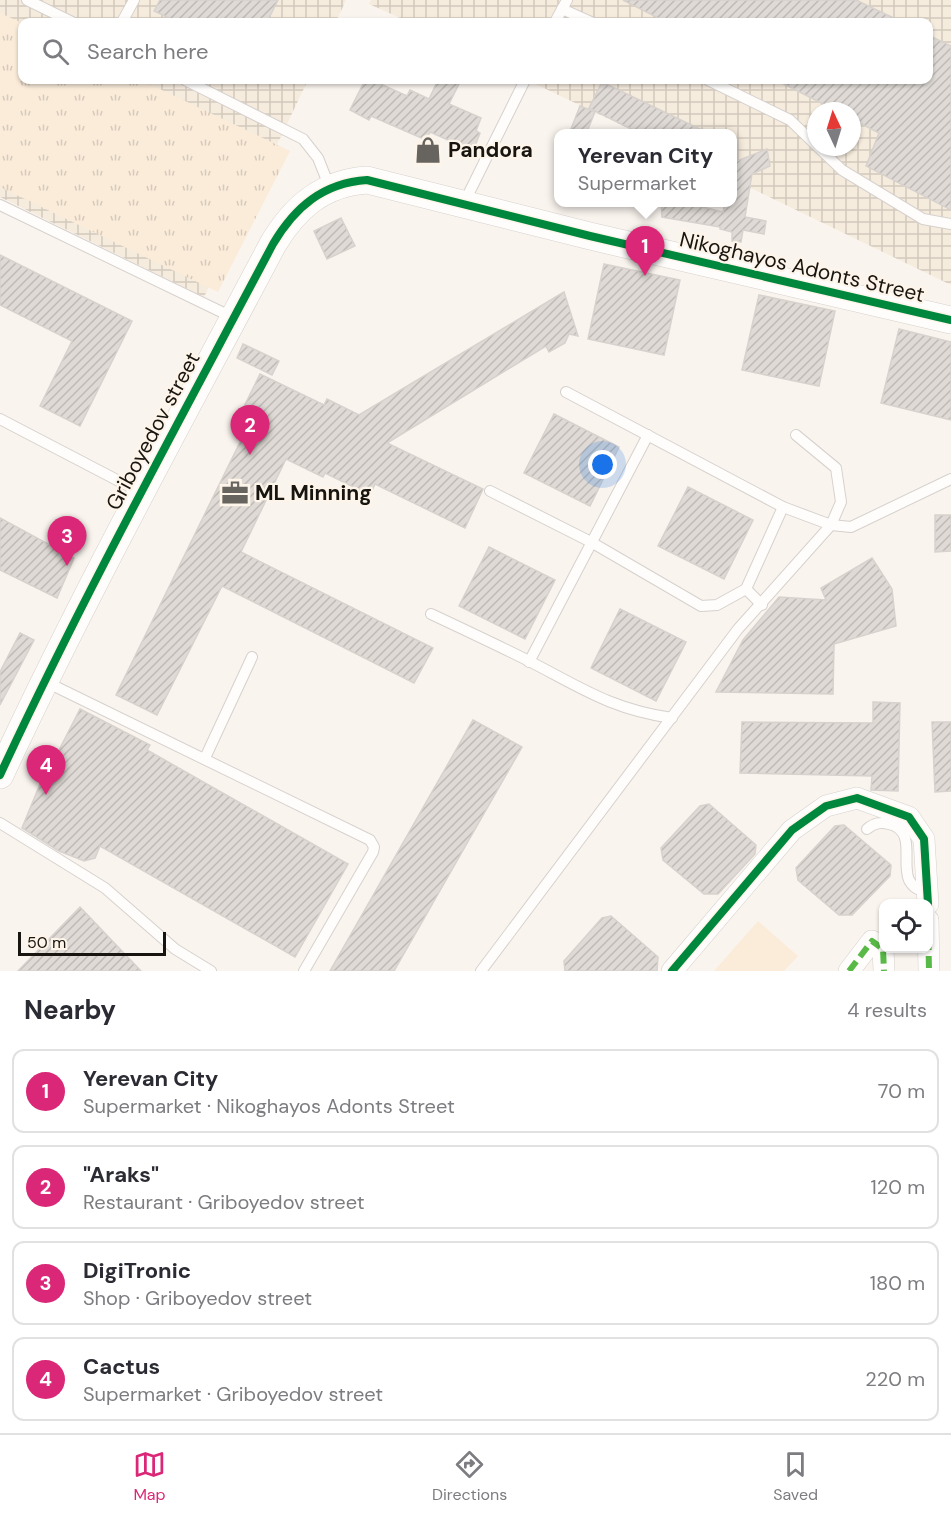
<!DOCTYPE html>
<meta charset="utf-8">
<style>
body{margin:0;font-family:"DM Sans",sans-serif;background:#f2f2f3;color:#2b2b33}
.controls{position:absolute;right:18px;bottom:18px;display:grid;overflow:hidden;border-radius:12px;box-shadow:0 2px 4px #0004}
.controls button{width:54px;height:54px;display:grid;place-items:center;padding:0;border:0;border-bottom:2px solid #e1e1e2;background:#fff;color:#2b2b33;font:30px sans-serif}
.compass{position:absolute;left:807px;top:102px;width:54px;height:54px;border-radius:50%;background:#fff;box-shadow:0 2px 4px #0004;rotate:356deg}
.scale{position:absolute;left:18px;bottom:15px;width:148px;box-sizing:border-box;padding-left:6px;border:3px solid #181510;border-top:0;font-size:16px;line-height:21px;white-space:nowrap;color:#181510;-webkit-text-stroke:4px #fef5ea;paint-order:stroke}
.you{position:absolute;left:603px;top:465px;width:21px;height:21px;margin:-15px;border:4px solid #fff;border-radius:50%;background:#1a73e8;box-shadow:0 0 0 9px #1a73e833}
.badge{display:grid;place-items:center;width:39px;height:39px;border-radius:50%;background:#db2777;color:#fff;font-size:20px;font-weight:700}
.pin{position:absolute;translate:-50% -50px;filter:drop-shadow(0 2px 3px #0008)}
.pin::after{content:'';position:absolute;top:32px;width:21px;height:18px;background:inherit;clip-path:polygon(0 0,100% 0,50% 100%)}
.popup{position:absolute;left:554px;top:129px;width:183px;height:78px;box-sizing:border-box;display:grid;place-content:center;border-radius:12px;background:#fff;filter:drop-shadow(0 2px 4px #0005);font-size:20px;white-space:nowrap;color:#7c7c81}
.popup b{font-size:22px;color:#2b2b33}
.popup::after{content:'';position:absolute;left:50%;top:100%;margin-left:-12px;border:12px solid transparent;border-top-color:#fff}
.list{margin:0;padding:0;list-style:none}
h2{display:flex;justify-content:space-between;align-items:center;height:78px;margin:0;padding:0 24px;font-size:26px}
h2 small{font-size:20px;font-weight:400;color:#7c7c81}
.list li{display:grid;grid-template-columns:39px 1fr auto;gap:18px;align-items:center;box-sizing:border-box;height:84px;margin:0 12px 12px;padding:0 12px;border:2px solid #e1e1e2;border-radius:12px}
.list b{display:block;font-size:22px;white-space:nowrap}
.list p{margin:0;font-size:20px;white-space:nowrap;color:#7c7c81}
.list em{font-size:20px;font-style:normal;color:#7c7c81}
.icon{flex:none;width:33px;height:33px;fill:none;stroke:currentColor;stroke-width:2;stroke-linecap:round;stroke-linejoin:round}
.map{position:relative;flex:none;width:951px;height:971px;overflow:hidden}
.search{position:absolute;background:#fff;box-shadow:0 2px 4px #0004;left:18px;right:18px;top:18px;height:66px;display:flex;align-items:center;gap:15px;box-sizing:border-box;padding:0 21px;border-radius:12px;color:#7c7c81;font-size:22px}
.sheet{height:462px;background:#fff}
nav{display:flex;justify-content:space-around;align-items:center;box-sizing:border-box;height:84px;border-top:2px solid #e1e1e2;background:#fff;font-size:16px;color:#7c7c81}
nav a{display:grid;justify-items:center;gap:3px}
nav .on{color:#db2777}
.map>svg:first-child{display:block}
</style>
<div class="map">
<svg width="951" height="971" viewBox="0 0 951 971">
<defs>
<pattern id="industrial-grid" width="8" height="8" patternUnits="userSpaceOnUse" patternTransform="scale(1.5)"><rect width="8" height="8" fill="#f6ecde"/><path d="M0 4h8M4 0v8" fill="none" stroke="#d2cabd"/></pattern>
<pattern id="grass-tufts" width="24" height="20" patternUnits="userSpaceOnUse" patternTransform="scale(1.5)"><rect width="24" height="20" fill="#fbecda"/><path d="M3 7l-1-3M5 7V3M7 7l1-3M15 17l-1-3M17 17v-4M19 17l1-3" fill="none" stroke="#d6caba"/></pattern>
<pattern id="building-hatch" width="6" height="6" patternUnits="userSpaceOnUse" patternTransform="scale(1.5)"><rect width="6" height="6" fill="#dfdad5"/><path d="M-1 1l2-2M0 6l6-6M5 7l2-2" fill="none" stroke="#bfbab6"/></pattern>
</defs>
<rect width="100%" height="100%" fill="#faf4ee"/>
<!-- industrial -->
<g fill="url(#industrial-grid)" fill-rule="evenodd">
<polygon points="0,0 346,0 336,22 22,22 22,80 308,80 204,297 0,197"/>
<path d="M371 0H951V285L732 179V134L638 133 527 80H928V22H409L369 4ZM816 111H852V147H816Z"/>
</g>
<!-- grass -->
<polygon fill="url(#grass-tufts)" points="0,13 22,23 22,80 141,80 290,151 218,292 0,187"/>
<!-- pitch -->
<polygon fill="#fbecda" points="758,921 798,956 784,971 714,971"/>
<!-- building -->
<g fill="url(#building-hatch)" stroke="#d7d2cd" stroke-width="1.5">
<polygon points="160,0 278,0 267,22 177,22 154,11"/>
<polygon points="623,0 856,0 902,22 666,22"/>
<polygon points="928,35 951,46 951,210 866,166 879,133 852,119 852,111 837,111 776,80 928,80"/>
<polygon points="365,80 372,80 407,96 410,90 429,99 438,80 461,80 449,104 481,118 476,131 480,133 473,151 430,132 426,140 371,116 369,120 350,110"/>
<polygon points="602,82 710,134 641,134 589,108"/>
<polygon points="580,106 595,112 586,134 569,134"/>
<polygon points="767,149 770,166 752,174 745,217 766,221 764,234 743,230 741,242 732,241 732,232 720,229 720,227 662,217 661,202 683,202 723,212 725,202 732,202 732,163"/>
<polygon points="341,218 355,246 327,259 314,231"/>
<polygon points="0,255 132,321 80,426 40,406 72,341 0,305"/>
<polygon points="604,264 680,280 664,355 588,339"/>
<polygon points="564,292 578,336 569,334 565,343 549,352 546,346 387,443 483,489 465,528 375,484 370,495 325,473 323,477 286,459 241,552 433,648 414,683 222,586 157,715 116,695 244,434 233,429 260,374 324,405 327,399 359,415"/>
<polygon points="759,295 835,311 819,386 742,370"/>
<polygon points="899,329 951,342 951,420 881,403"/>
<polygon points="243,344 279,361 272,375 237,358"/>
<polygon points="554,414 619,447 590,506 524,473"/>
<polygon points="688,487 753,520 724,579 658,546"/>
<polygon points="935,515 951,515 951,551 935,552"/>
<polygon points="0,518 74,558 57,598 0,570"/>
<polygon points="489,547 555,580 525,639 459,606"/>
<polygon points="872,558 892,589 896,626 834,644 833,694 716,692 743,640 779,597 826,600 821,588"/>
<polygon points="620,609 686,642 656,701 591,668"/>
<polygon points="20,633 34,640 0,705 0,672"/>
<polygon points="873,702 900,703 898,791 871,790 872,776 740,773 742,722 873,723"/>
<polygon points="80,709 150,745 147,750 348,864 295,957 100,846 95,858 84,861 59,851 22,828 52,755 58,752"/>
<polygon points="473,720 522,747 394,971 330,971"/>
<polygon points="932,722 951,722 951,791 935,792"/>
<polygon points="709,804 756,845 755,854 718,894 704,894 663,860 661,848 700,806"/>
<polygon points="844,825 891,865 890,876 852,915 839,915 798,880 796,868 835,826"/>
<polygon points="80,907 141,971 18,971"/>
<polygon points="611,916 658,957 657,971 565,971 564,961 602,918"/>
</g>
<g fill="none" stroke-linecap="round" stroke-linejoin="round">
<defs>
<g id="service">
<polyline points="27,0 72,22"/>
<polyline points="562,9 591,22"/>
<polyline points="122,22 134,0"/>
<polyline points="555,22 567,0"/>
<polyline points="185,80 303,139 318,158 326,178"/>
<polyline points="708,80 790,120 816,145"/>
<polyline points="818,147 842,170 923,219 951,224"/>
<polyline points="464,203 525,80"/>
<polyline points="0,205 234,318"/>
<polyline points="566,392 783,507 831,525 841,502 836,468 796,435"/>
<polyline points="0,419 140,492"/>
<polyline points="490,491 591,542 701,606 717,605 746,589 783,507"/>
<polyline points="746,589 762,605"/>
<path d="M431 614C463 629 495 644 527 660 580 687 610 709 672 718"/>
<polyline points="529,662 648,435"/>
<polyline points="44,681 370,840 374,847 373,852 304,971"/>
<polyline points="205,758 252,657"/>
<polyline points="0,823 105,888 175,949 211,971"/>
<path d="M867 829C874 823 880 822 889 824 917 830 901 863 909 880 914 889 919 890 928 893"/>
<polyline points="481,971 738,629 831,525 851,527 951,479"/>
</g>
<g id="minor">
<polyline points="928,920 929,971"/>
<polyline points="672,971 792,830 826,806 857,798 909,817 924,839 928,904"/>
<polyline points="849,971 872,941 883,949 884,971"/>
</g>
<path id="tertiary" d="M0 775C84 594 180 420 273 244 295 207 323 183 367 180L590 236 951 320"/>
</defs>
<!-- service casing -->
<use href="#service" stroke="#d6d1cd" stroke-width="12"/>
<!-- minor casing -->
<use href="#minor" stroke="#d6d1cd" stroke-width="22"/>
<!-- tertiary casing -->
<use href="#tertiary" stroke="#d6d1cd" stroke-width="28"/>
<!-- service -->
<use href="#service" stroke="#fefdfc" stroke-width="10"/>
<!-- minor -->
<use href="#minor" stroke="#fefdfc" stroke-width="21"/>
<!-- tertiary -->
<use href="#tertiary" stroke="#fefdfc" stroke-width="27"/>
<!-- quiet -->
<g stroke="#58b947" stroke-width="6" stroke-dasharray="12 6" stroke-linecap="butt">
<polyline points="928,920 929,971"/>
<polyline points="849,971 872,941 883,949 884,971"/>
</g>
<defs>
<g id="cycleway">
<path d="M0 775C84 594 180 420 273 244 295 207 323 183 367 180L590 236 951 320"/>
<polyline points="672,971 792,830 826,806 857,798 909,817 924,839 928,904"/>
</g>
</defs>
<!-- cycleway casing -->
<use href="#cycleway" stroke="#fef5ea" stroke-width="11"/>
<!-- cycleway -->
<use href="#cycleway" stroke="#00873e" stroke-width="8"/>
</g>
<!-- icons -->
<defs>
<symbol id="shop-bare" viewBox="-9 -9 18 18"><path d="M-5-2.5h2.3a2.7 3.5 0 0 1 5.4 0H5L5.5 6h-11ZM-1.5-2.5h3a1.5 2.3 0 0 0-3 0Z" fill="#67635e" stroke="#fef5ea" stroke-width="2.5" paint-order="stroke"/></symbol>
<symbol id="office-bare" viewBox="-9 -9 18 18"><path d="M-6-3h4V-5.5h4V-3h4V5H-6ZM-1-4.5V-3h2v-1.5ZM-6 0V1H6V0Z" fill="#67635e" stroke="#fef5ea" stroke-width="2.5" paint-order="stroke"/></symbol>
</defs>
<g fill-rule="evenodd">
<use href="#shop-bare" x="409" y="131" width="38" height="38"/>
<use href="#office-bare" x="216" y="474" width="38" height="38"/>
</g>
<g text-anchor="middle" dominant-baseline="central" stroke-width="4.5" stroke-linejoin="round" paint-order="stroke">
<!-- poi labels -->
<g font-size="21" font-weight="bold" fill="#181510" stroke="#fef5ea" text-anchor="start">
<text x="448" y="150">Pandora</text>
<text x="255" y="493">ML Minning</text>
</g>
<!-- street labels -->
<g font-size="21" fill="#181510" stroke="#fef5ea">
<text transform="translate(802 267) rotate(13)">Nikoghayos Adonts Street</text>
<text transform="translate(153 431) rotate(-62)">Griboyedov street</text>
</g>
</g>
</svg>
<div class="controls">
<button><svg class="icon" aria-label="locate" viewBox="0 0 24 24"><circle cx="12" cy="12" r="6"/><path d="M12 2v4M12 18v4M2 12h4M18 12h4"/></svg></button>
</div>
<svg class="compass" viewBox="-18 -18 36 36"><path d="M0-13l5 13h-10z" fill="#e53935"/><path d="M0 13l5-13h-10z" fill="#7c7c81"/></svg>
<div class="scale">50 m</div>
<div class="you"></div>
<div class="pin badge" style="left:645px;top:276px">1</div>
<div class="popup"><b>Yerevan City</b>Supermarket</div>
<div class="pin badge" style="left:250px;top:455px">2</div>
<div class="pin badge" style="left:67px;top:566px">3</div>
<div class="pin badge" style="left:46px;top:795px">4</div>
<div class="search"><svg class="icon" aria-label="search" viewBox="0 0 24 24"><circle cx="10" cy="10" r="6"/><path d="M15 15l6 6"/></svg>Search here</div>
</div>
<section class="sheet">
<h2>Nearby<small>4 results</small></h2>
<ul class="list">
<li><span class="badge">1</span><div><b>Yerevan City</b><p>Supermarket · Nikoghayos Adonts Street</p></div><em>70 m</em></li>
<li><span class="badge">2</span><div><b>&quot;Araks&quot;</b><p>Restaurant · Griboyedov street</p></div><em>120 m</em></li>
<li><span class="badge">3</span><div><b>DigiTronic</b><p>Shop · Griboyedov street</p></div><em>180 m</em></li>
<li><span class="badge">4</span><div><b>Cactus</b><p>Supermarket · Griboyedov street</p></div><em>220 m</em></li>
</ul>
</section>
<nav>
<a class="on"><svg class="icon" aria-label="map" viewBox="0 0 24 24"><path d="M3 6l6-2 6 2 6-2v14l-6 2-6-2-6 2zM9 4v14M15 6v14"/></svg>Map</a>
<a><svg class="icon" aria-label="directions" viewBox="0 0 24 24"><path d="M12 3l9 9-9 9-9-9zM9 14v-3h6M13 9l2 2-2 2"/></svg>Directions</a>
<a><svg class="icon" aria-label="saved" viewBox="0 0 24 24"><path d="M7 4h10v16l-5-4-5 4z"/></svg>Saved</a>
</nav>
